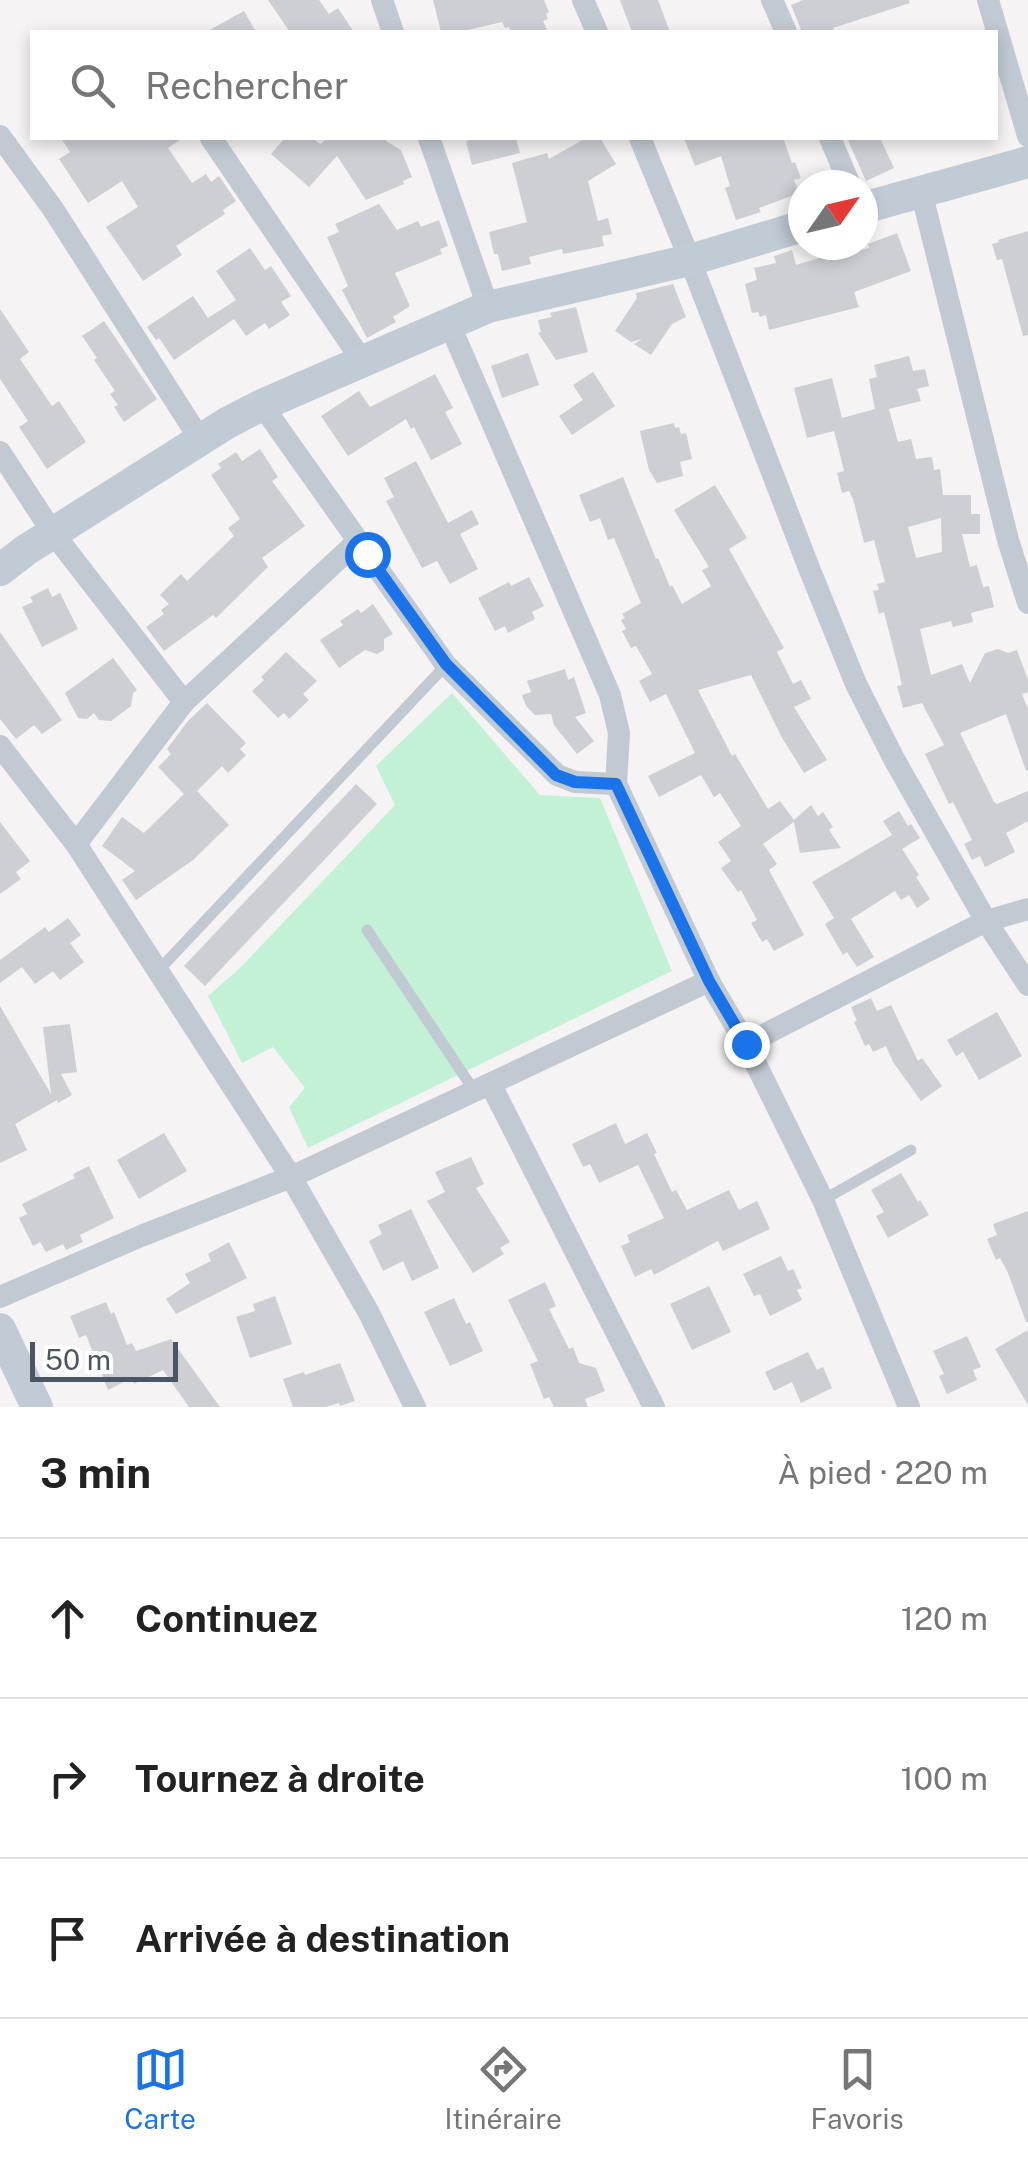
<!DOCTYPE html>
<html lang="fr">
<meta charset="utf-8">
<style>
body{margin:0;font-family:"Public Sans",sans-serif;background:#f2f2f2;color:#222}
.compass{position:absolute;left:788px;top:170px;width:90px;height:90px;border-radius:50%;background:#fff;box-shadow:0 5px 15px #0003;rotate:56deg}
.scale{position:absolute;left:30px;bottom:25px;width:148px;box-sizing:border-box;padding-left:10px;border:5px solid #4a5661;border-top:0;font-size:28px;line-height:35px;white-space:nowrap;color:#4a5661;-webkit-text-stroke:8px #fff;paint-order:stroke}
.stop{position:absolute;width:30px;height:30px;margin:-22px;border:8px solid #1a73e8;border-radius:50%;background:#fff}
.stop.end{background:#1a73e8;border-color:#fff;box-shadow:0 2px 10px #0008}
.list{margin:0;padding:0;list-style:none}
h2{display:flex;justify-content:space-between;align-items:center;height:130px;margin:0;padding:0 40px;font-size:42px}
h2 small{font-size:32px;font-weight:400;color:#767676}
.list li{display:grid;grid-template-columns:65px 1fr auto;gap:30px;align-items:center;box-sizing:border-box;height:160px;padding:0 40px;border-top:2px solid #e0e0e0}
.list b{display:block;font-size:38px;white-space:nowrap}
.list em{font-size:32px;font-style:normal;color:#767676}
.icon{flex:none;width:55px;height:55px;fill:none;stroke:currentColor;stroke-width:2;stroke-linecap:round;stroke-linejoin:round}
.map{position:relative;flex:none;width:1028px;height:1407px;overflow:hidden}
.search{position:absolute;background:#fff;box-shadow:0 5px 15px #0003;left:30px;right:30px;top:30px;height:110px;display:flex;align-items:center;gap:25px;box-sizing:border-box;padding:0 35px;border-radius:0px;color:#767676;font-size:38px}
.sheet{height:610px;background:#fff}
nav{display:flex;justify-content:space-around;align-items:center;box-sizing:border-box;height:140px;border-top:2px solid #e0e0e0;background:#fff;font-size:28px;color:#767676}
nav a{display:grid;justify-items:center;gap:5px}
nav .on{color:#1a73e8}
.map>svg:first-child{display:block}
</style>
<div class="map">
<svg width="1028" height="1407" viewBox="0 0 1028 1407">
<rect width="100%" height="100%" fill="#f5f3f3"/>
<!-- green -->
<polygon fill="#c3f1d5" points="452,693 540,795 600,798 672,971 308,1148 289,1107 305,1088 273,1047 242,1063 208,996 240,968 395,805 376,766"/>
<!-- building -->
<g fill="#cdcfd5" fill-rule="evenodd">
<polygon points="268,0 319,0 329,14 338,8 354,32 290,32"/>
<polygon points="433,0 544,0 549,12 546,14 548,19 543,21 548,32 511,32 509,27 505,28 502,22 459,32 441,32"/>
<polygon points="620,0 658,0 670,32 632,32"/>
<polygon points="803,0 909,0 910,3 833,28 835,32 802,32 791,5"/>
<polygon points="244,11 256,32 206,32"/>
<polygon points="61,138 183,138 168,148 192,183 206,174 211,182 219,176 236,201 223,210 225,214 176,246 182,255 143,281 106,227 138,207 122,181 88,203 59,159 70,152"/>
<polygon points="285,138 312,138 320,144 326,140 324,138 384,138 386,141 401,150 412,177 403,181 404,184 366,200 337,156 309,187 271,154"/>
<polygon points="479,138 516,138 520,153 472,165 466,141"/>
<polygon points="586,138 600,138 616,164 588,181 598,221 608,218 612,234 602,236 604,246 563,254 562,249 529,257 531,264 502,271 498,254 494,254 489,232 527,222 512,163 547,153 549,159"/>
<polygon points="684,138 783,138 792,163 795,162 801,178 794,180 799,193 759,208 761,212 736,220 725,188 730,186 721,156 695,166"/>
<polygon points="847,138 880,138 894,168 866,181"/>
<polygon points="379,204 397,230 418,221 421,227 439,220 448,246 440,249 442,254 395,273 410,306 393,317 396,322 367,338 342,290 348,286 327,237 339,232 335,224"/>
<polygon points="1028,231 1028,335 1023,336 1002,259 997,260 992,244 999,242 998,240"/>
<polygon points="897,233 911,271 854,292 859,307 769,330 766,315 760,317 758,312 752,313 745,284 757,280 754,268 776,263 774,256 792,250 796,265 836,253 837,256 869,248 868,244"/>
<polygon points="250,248 265,270 271,266 291,296 281,302 290,315 269,329 265,323 246,336 234,319 174,360 159,338 156,340 147,327 193,296 208,318 236,300 216,271"/>
<polygon points="673,284 686,317 672,324 651,355 634,344 642,339 631,342 615,331 637,298 636,293"/>
<polygon points="576,307 588,352 556,360 538,333 541,332 538,320 552,317 550,313"/>
<polygon points="0,309 29,352 20,359 52,406 59,401 86,442 47,469 19,427 28,421 0,379"/>
<polygon points="104,321 157,399 124,422 114,407 118,405 110,394 115,391 94,360 97,358 82,336"/>
<polygon points="528,353 539,385 502,398 491,366"/>
<path d="M909 356 913 371 925 369 929 386 917 389 921 401 889 409 898 442 911 439 916 459 932 457 934 470 940 469 943 495H971V514H980V534H962L970 567 977 565 983 587 989 586 994 607 971 613 973 622 953 627 951 621 920 629 931 675 962 664 970 683 985 653 998 649 1008 653 1017 650 1028 680V692L1022 694 1028 709V770L1026 771 1006 714 960 733 994 802 997 804 1028 791V821L1006 833 1015 852 985 867 980 856 972 860 964 844 972 840 953 802 949 804 925 754 944 745 922 703 903 708 897 686 902 685 897 663 884 612 879 614 873 591 879 590 877 584 885 582 874 540 864 543 853 499 849 491 842 493 837 473 844 471 834 431 807 438 794 388 832 378 842 418 875 409 869 379 877 377 874 365ZM941 518 942 552 916 558 908 527Z"/>
<polygon points="593,372 615,406 572,435 559,416 583,400 573,385"/>
<polygon points="435,374 453,408 445,412 462,444 431,460 414,427 411,429 406,419 348,456 321,416 359,391 370,407"/>
<polygon points="674,423 675,428 679,427 681,434 686,433 692,459 680,462 683,476 657,483 649,470 640,431"/>
<polygon points="260,449 278,477 272,481 305,526 262,558 268,567 216,618 213,615 164,651 146,627 164,614 161,610 169,604 160,595 181,574 187,581 234,536 228,528 240,519 211,475 221,468 218,464 236,452 242,461"/>
<polygon points="416,461 448,523 472,510 479,524 460,534 478,569 450,584 437,561 422,568 386,501 394,497 384,478"/>
<polygon points="623,477 656,559 658,558 670,587 672,585 682,604 711,586 702,570 709,567 674,510 715,485 747,538 729,549 784,648 777,652 793,684 801,680 811,699 794,707 827,760 804,773 781,736 751,675 698,690 732,756 735,754 768,809 780,801 794,820 811,805 818,816 823,812 833,827 829,830 841,848 800,853 794,822 763,844 777,864 769,870 804,935 774,951 767,939 762,942 751,923 757,920 741,890 738,892 721,868 731,861 718,842 741,826 720,793 714,797 701,775 659,797 648,776 695,753 666,694 650,702 639,681 652,674 636,646 631,648 622,631 626,629 621,620 625,618 622,614 641,603 614,538 608,540 600,518 590,522 579,495"/>
<polygon points="529,577 544,606 532,612 535,619 508,633 505,626 495,631 478,598 509,582 511,586"/>
<polygon points="48,588 52,597 60,593 78,629 42,647 22,607 33,602 30,597"/>
<polygon points="373,604 393,634 384,639 384,650 377,654 365,650 339,668 320,640 343,625 340,621 358,609 361,613"/>
<polygon points="0,632 62,720 42,734 34,725 16,739 0,719"/>
<polygon points="286,652 317,681 303,694 309,700 289,719 284,713 278,718 252,691 264,680 261,677"/>
<polygon points="113,658 137,690 133,693 131,706 111,721 99,720 94,713 87,719 78,718 65,693"/>
<polygon points="565,669 568,680 574,677 586,713 575,717 594,741 577,754 554,725 551,714 535,715 526,706 522,695 531,692 527,681"/>
<polygon points="207,703 246,743 240,749 246,755 228,773 222,766 197,791 229,825 193,860 136,900 122,880 135,871 102,846 122,817 144,833 184,794 158,767 171,754 167,749 188,721"/>
<polygon points="356,784 377,804 205,986 184,966"/>
<polygon points="899,811 908,826 911,824 920,838 902,849 919,875 916,877 930,899 917,908 909,895 901,900 895,891 851,919 874,957 857,967 847,952 843,955 825,924 834,918 812,882 892,835 883,821"/>
<polygon points="0,822 30,861 16,872 21,879 0,894"/>
<polygon points="68,918 81,935 70,943 84,962 60,980 53,971 35,984 22,967 0,983 0,960 45,927 49,932"/>
<polygon points="871,998 877,1011 891,1005 918,1061 922,1058 942,1086 921,1101 893,1062 886,1046 873,1052 869,1044 865,1046 854,1022 857,1021 851,1007"/>
<polygon points="0,1006 51,1094 43,1027 70,1024 77,1072 61,1074 72,1095 58,1103 57,1100 15,1124 27,1150 0,1163"/>
<polygon points="997,1012 1022,1056 979,1080 963,1052 956,1056 947,1040"/>
<polygon points="616,1123 625,1144 647,1133 657,1153 654,1154 672,1192 676,1190 687,1210 729,1190 739,1210 757,1201 770,1229 723,1251 718,1241 654,1275 651,1269 635,1277 621,1246 630,1242 627,1235 664,1218 638,1165 599,1183 590,1164 583,1167 572,1144"/>
<polygon points="164,1133 187,1171 139,1199 117,1160"/>
<polygon points="471,1157 484,1184 476,1188 510,1242 500,1248 504,1254 473,1273 427,1201 445,1192 435,1172"/>
<polygon points="89,1166 114,1218 80,1235 83,1242 66,1250 63,1244 46,1252 40,1242 33,1246 19,1218 27,1214 22,1204 75,1178 73,1174"/>
<polygon points="901,1173 918,1202 920,1200 929,1215 888,1238 876,1216 884,1212 871,1190"/>
<polygon points="411,1209 439,1268 412,1281 403,1261 383,1271 369,1241 382,1234 378,1225"/>
<polygon points="1028,1211 1028,1322 1026,1322 1008,1273 1000,1258 996,1260 987,1239 997,1235 993,1224"/>
<polygon points="229,1242 247,1278 176,1314 166,1299 190,1283 185,1274 211,1261 208,1254"/>
<polygon points="781,1256 788,1271 793,1269 802,1288 797,1290 802,1300 770,1316 760,1294 754,1296 743,1274"/>
<polygon points="545,1282 556,1306 549,1309 569,1349 573,1347 579,1363 596,1368 605,1391 585,1399 588,1407 554,1407 549,1397 544,1399 530,1364 538,1361 508,1300"/>
<polygon points="709,1286 731,1332 692,1350 670,1304"/>
<polygon points="275,1296 292,1344 250,1358 236,1317 255,1311 253,1304"/>
<polygon points="454,1298 466,1324 470,1322 483,1351 450,1366 424,1312"/>
<polygon points="106,1302 111,1314 114,1312 127,1345 132,1343 136,1351 171,1339 220,1407 189,1407 163,1370 134,1384 132,1378 108,1390 86,1335 79,1338 70,1316"/>
<polygon points="1028,1330 1028,1405 995,1349"/>
<polygon points="967,1336 981,1367 973,1370 977,1380 947,1394 939,1376 944,1374 933,1351"/>
<polygon points="808,1352 817,1370 823,1367 832,1388 801,1403 792,1382 774,1391 765,1372"/>
<polygon points="340,1363 355,1401 340,1406 339,1403 326,1407 293,1407 283,1379 304,1372 305,1375"/>
</g>
<g fill="none" stroke-linecap="round" stroke-linejoin="round">
<!-- lane -->
<g stroke="#c1cad2" stroke-width="11">
<polyline points="367,930 475,1092"/>
<polyline points="158,971 446,665"/>
<polyline points="823,1200 911,1150"/>
</g>
<!-- street -->
<g stroke="#c1cad2" stroke-width="22">
<polyline points="382,0 393,32"/>
<polyline points="583,0 597,32"/>
<polyline points="772,0 786,32"/>
<polyline points="988,0 1028,136"/>
<polyline points="0,136 53,209 201,441"/>
<polyline points="211,138 363,362"/>
<polyline points="429,138 488,307"/>
<polyline points="640,138 690,260 809,568 856,684 894,759 986,921 1028,985"/>
<polyline points="830,138 850,185"/>
<polyline points="921,191 1008,540 1028,603"/>
<polyline points="449,323 610,695 619,733 616,784 709,981 746,1044 823,1200 909,1407"/>
<polyline points="262,405 446,665 557,775 575,782 616,784"/>
<polyline points="0,452 53,533 184,702"/>
<polyline points="0,746 76,844 291,1177 369,1313 415,1407"/>
<polyline points="76,844 184,702 358,541"/>
<polyline points="746,1044 986,921 1028,909"/>
<polyline points="491,1085 654,1407"/>
<polyline points="0,1297 141,1236 291,1177 709,981"/>
</g>
<!-- secondary -->
<g stroke="#c1cbd6" stroke-width="32">
<polyline points="863,208 1028,162"/>
<polyline points="0,570 26,550 227,423 262,405 488,307 690,260 803,226"/>
<polyline points="0,1329 37,1407"/>
</g>
</g>
<g fill="none" stroke-linecap="round" stroke-linejoin="round">
<!-- route -->
<polyline stroke="#1a73e8" stroke-width="12" points="367,554 446,664 556,775 575,782 616,784 709,981 746,1044"/>
</g>
</svg>
<svg class="compass" viewBox="-18 -18 36 36"><path d="M0-13l5 13h-10z" fill="#e53935"/><path d="M0 13l5-13h-10z" fill="#767676"/></svg>
<div class="scale">50 m</div>
<div class="stop" style="left:367px;top:554px"></div>
<div class="stop end" style="left:746px;top:1044px"></div>
<div class="search"><svg class="icon" aria-label="search" viewBox="0 0 24 24"><circle cx="10" cy="10" r="6"/><path d="M15 15l6 6"/></svg>Rechercher</div>
</div>
<section class="sheet">
<h2>3 min<small>À pied · 220 m</small></h2>
<ul class="list">
<li><svg class="icon" aria-label="ahead" viewBox="0 0 24 24"><path d="M12 20V5M6 11l6-6 6 6"/></svg><div><b>Continuez</b></div><em>120 m</em></li>
<li><svg class="icon" aria-label="right" viewBox="0 0 24 24"><path d="M7 20v-9h11M14 6l5 5-5 5"/></svg><div><b>Tournez à droite</b></div><em>100 m</em></li>
<li><svg class="icon" aria-label="arrive" viewBox="0 0 24 24"><path d="M6 21V4h12l-3 4 3 4H6"/></svg><div><b>Arrivée à destination</b></div></li>
</ul>
</section>
<nav>
<a class="on"><svg class="icon" aria-label="map" viewBox="0 0 24 24"><path d="M3 6l6-2 6 2 6-2v14l-6 2-6-2-6 2zM9 4v14M15 6v14"/></svg>Carte</a>
<a><svg class="icon" aria-label="directions" viewBox="0 0 24 24"><path d="M12 3l9 9-9 9-9-9zM9 14v-3h6M13 9l2 2-2 2"/></svg>Itinéraire</a>
<a><svg class="icon" aria-label="saved" viewBox="0 0 24 24"><path d="M7 4h10v16l-5-4-5 4z"/></svg>Favoris</a>
</nav>
